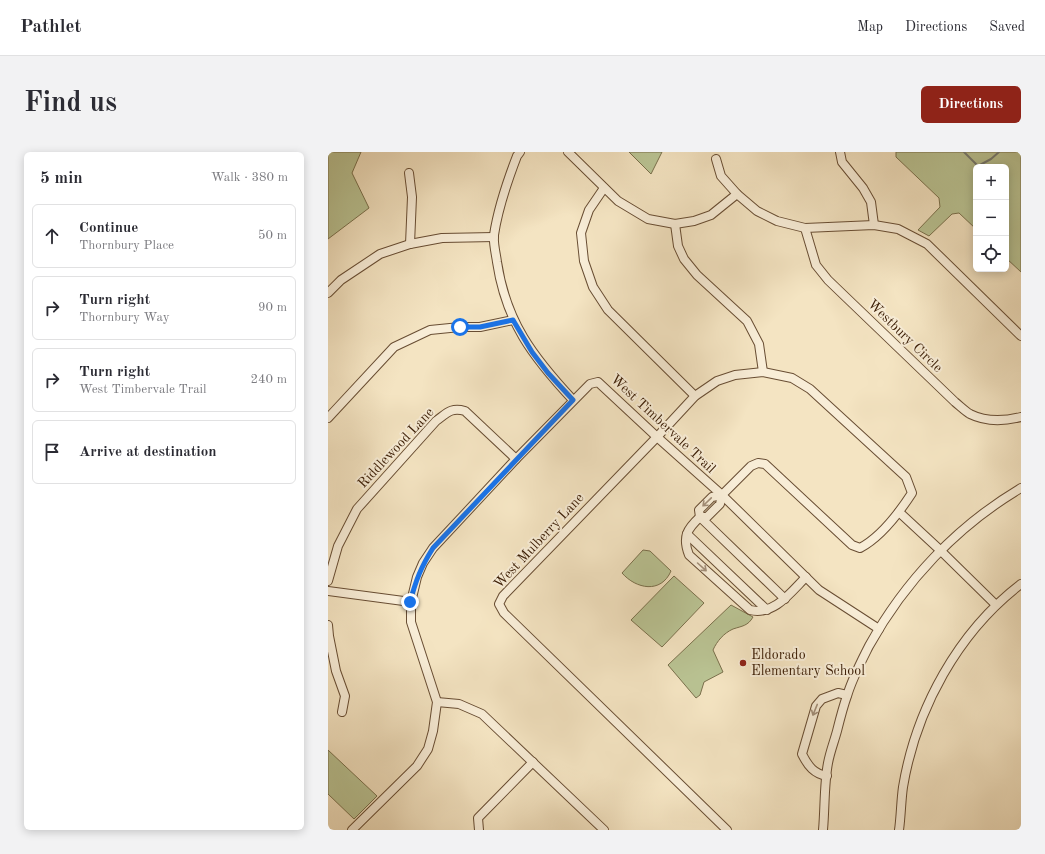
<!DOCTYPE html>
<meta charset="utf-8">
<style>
body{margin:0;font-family:"Old Standard TT",serif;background:#f2f2f3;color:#2b2b33}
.controls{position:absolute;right:12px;top:12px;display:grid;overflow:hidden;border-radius:6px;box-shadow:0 2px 10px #0003}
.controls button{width:36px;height:36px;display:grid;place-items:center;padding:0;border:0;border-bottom:1px solid #e1e1e2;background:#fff;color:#2b2b33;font:20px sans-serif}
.stop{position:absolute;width:12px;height:12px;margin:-9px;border:3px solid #1a73e8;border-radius:50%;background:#fff}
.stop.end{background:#1a73e8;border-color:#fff;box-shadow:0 1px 4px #0008}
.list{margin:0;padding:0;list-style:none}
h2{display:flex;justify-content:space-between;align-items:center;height:52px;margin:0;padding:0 16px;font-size:17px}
h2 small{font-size:13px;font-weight:400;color:#7c7c81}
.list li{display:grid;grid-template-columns:26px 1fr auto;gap:12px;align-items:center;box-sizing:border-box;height:64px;margin:0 8px 8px;padding:0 8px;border:1px solid #e1e1e2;border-radius:6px}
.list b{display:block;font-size:15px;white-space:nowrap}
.list p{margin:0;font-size:13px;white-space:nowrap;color:#7c7c81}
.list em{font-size:13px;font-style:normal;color:#7c7c81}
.icon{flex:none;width:22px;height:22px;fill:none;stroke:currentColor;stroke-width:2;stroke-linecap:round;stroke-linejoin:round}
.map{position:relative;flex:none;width:693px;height:678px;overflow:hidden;border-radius:6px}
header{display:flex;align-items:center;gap:24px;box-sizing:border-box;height:56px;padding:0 20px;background:#fff;border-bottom:1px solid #e1e1e2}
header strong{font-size:19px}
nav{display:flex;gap:22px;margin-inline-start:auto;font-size:14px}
.intro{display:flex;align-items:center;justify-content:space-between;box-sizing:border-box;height:96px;padding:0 24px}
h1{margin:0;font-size:28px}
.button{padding:10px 18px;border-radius:6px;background:#8f2418;color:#fff;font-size:14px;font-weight:700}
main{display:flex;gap:24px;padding:0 24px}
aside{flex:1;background:#fff;border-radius:6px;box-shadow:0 2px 10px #0003}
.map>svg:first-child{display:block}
</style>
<header>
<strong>Pathlet</strong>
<nav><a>Map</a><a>Directions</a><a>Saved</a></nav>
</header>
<div class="intro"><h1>Find us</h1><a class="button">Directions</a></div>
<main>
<aside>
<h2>5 min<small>Walk · 380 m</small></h2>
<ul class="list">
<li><svg class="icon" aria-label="ahead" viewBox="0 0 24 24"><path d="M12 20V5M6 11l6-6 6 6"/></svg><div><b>Continue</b><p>Thornbury Place</p></div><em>50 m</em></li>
<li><svg class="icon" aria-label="right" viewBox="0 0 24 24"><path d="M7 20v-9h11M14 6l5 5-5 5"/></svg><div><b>Turn right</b><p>Thornbury Way</p></div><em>90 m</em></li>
<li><svg class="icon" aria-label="right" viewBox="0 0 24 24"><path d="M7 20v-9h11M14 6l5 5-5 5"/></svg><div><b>Turn right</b><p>West Timbervale Trail</p></div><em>240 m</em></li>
<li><svg class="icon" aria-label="arrive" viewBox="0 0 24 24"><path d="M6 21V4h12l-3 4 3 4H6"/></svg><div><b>Arrive at destination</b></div></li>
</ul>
</aside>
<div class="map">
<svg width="693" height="678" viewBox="0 0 693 678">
<rect width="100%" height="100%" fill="#f4e4c2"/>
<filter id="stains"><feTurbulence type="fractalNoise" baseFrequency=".005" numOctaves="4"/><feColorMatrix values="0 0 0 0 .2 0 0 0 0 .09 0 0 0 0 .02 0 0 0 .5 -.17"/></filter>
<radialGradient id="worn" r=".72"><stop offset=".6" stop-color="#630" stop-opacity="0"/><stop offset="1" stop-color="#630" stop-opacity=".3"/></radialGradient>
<!-- green -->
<g fill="#bac494" stroke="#7a704c">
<polygon points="0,0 33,0 24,21 41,56 0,87"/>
<polygon points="301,0 334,0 323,22"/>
<polygon points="568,0 693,0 693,120 678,106 678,15 648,15 648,77 631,61 624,62 601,84 590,78 612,55 611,46 568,5"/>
<path d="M315 398 322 399 343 419C333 442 308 437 294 421Z"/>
<polygon points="346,424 376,451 334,495 303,468"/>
<path d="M403 453 425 465C420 474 414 474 405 477 396 481 389 489 385 498L395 520 376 530 372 543 368 546 340 513Z"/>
<polygon points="0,598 49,644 26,667 0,642"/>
</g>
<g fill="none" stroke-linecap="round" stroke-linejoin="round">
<!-- stream -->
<polyline stroke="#777c73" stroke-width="2" points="636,0 650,14 663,7 671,0"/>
<defs>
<g id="minor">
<path d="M192 0 189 4C179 30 170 56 166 83 165 91 168 102 169 110 178 170 205 205 245 248"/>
<polyline points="240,0 290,49 320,67 347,72 366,69 383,63 409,42"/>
<polyline points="512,0 514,10 535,36 543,50 546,73"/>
<polyline points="388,7 393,24 409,42 429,59 449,69 477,76 546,73 570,77 599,92 693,184"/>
<polyline points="81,21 84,45 82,92"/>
<polyline points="276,36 261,58 253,81 256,109 265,135 280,158 367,244"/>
<polyline points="347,72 350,94 356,107 369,123 419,169 431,192 435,220"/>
<path d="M477 76 488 113 500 128 627 250C632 254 637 259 642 262 658 270 677 269 693 265"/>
<polyline points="0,141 13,128 52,102 82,92 114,86 166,85"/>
<polyline points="0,266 66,195 102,178 132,175 152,175 185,168"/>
<path d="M394 343 423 314 430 311 437 312 524 393 532 396C553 385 571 361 584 341L578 325 482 237 464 226 435 220 407 223 389 229 367 244 329 285 175 444 171 452 176 461 399 678"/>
<path d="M394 343 392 352 379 365H372C359 377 354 385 361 403L422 458C446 464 463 440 478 425"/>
<polyline points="394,343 384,345 371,358 372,365 457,447"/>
<polyline points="571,360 612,398 668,453"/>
<polyline points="359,382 439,458"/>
<path d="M0 429 10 394 29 357 108 269C119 261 123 255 137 259L188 307"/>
<polyline points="0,439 83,450"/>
<polyline points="0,473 1,484 8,519 17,544 14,560"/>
<polyline points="109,550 131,552 154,562 276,678"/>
<path d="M499 624C486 622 480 614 474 602L488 554 494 547 510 541 519 543"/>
<polyline points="24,678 89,614 100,597 105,579 109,550 83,470 83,450 89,425 95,411 105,396 188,307 262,232 270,230 329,285 394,343 491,438 551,477"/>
<polyline points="151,678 150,666 205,610"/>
<path d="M495 678C497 656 496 632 500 611 502 600 506 590 509 579 512 567 515 555 519 544 524 527 533 510 541 494 577 429 629 374 693 336"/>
<path d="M571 678C573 664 573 649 575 635 588 557 630 480 693 432"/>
</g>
</defs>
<!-- minor casing -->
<use href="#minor" stroke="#684d33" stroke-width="10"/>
<!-- minor -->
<use href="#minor" stroke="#f8edd7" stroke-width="8"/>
</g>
<!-- one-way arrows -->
<defs><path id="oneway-shaft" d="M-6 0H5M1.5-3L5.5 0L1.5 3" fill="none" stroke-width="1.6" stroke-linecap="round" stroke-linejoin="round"/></defs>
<g stroke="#a28e78">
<use href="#oneway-shaft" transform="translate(379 350) rotate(136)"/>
<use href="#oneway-shaft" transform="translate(374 415) rotate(42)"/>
<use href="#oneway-shaft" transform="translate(487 558) rotate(112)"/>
</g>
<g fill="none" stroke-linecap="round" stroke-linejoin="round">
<!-- route -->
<path stroke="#1a73e8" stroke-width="5" d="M82 450C88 428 93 415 105 396L245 248 220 221 204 200 185 168 152 175H132"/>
</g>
<!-- markers -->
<circle fill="#8f2418" stroke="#f8edd7" stroke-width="1.5" cx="415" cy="511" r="4"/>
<g text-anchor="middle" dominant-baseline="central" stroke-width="4" stroke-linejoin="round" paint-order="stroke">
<!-- street labels -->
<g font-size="14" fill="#391b03" stroke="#f8edd7">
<text transform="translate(577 184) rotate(44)">Westbury Circle</text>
<text transform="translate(335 272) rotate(43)">West Timbervale Trail</text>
<text transform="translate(68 296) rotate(-47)">Riddlewood Lane</text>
<text transform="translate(211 389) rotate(-47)">West Mulberry Lane</text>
</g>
<!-- poi labels -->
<g font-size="14" fill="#391b03" stroke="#f8edd7" text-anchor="start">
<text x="423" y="503">Eldorado<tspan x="423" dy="16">Elementary School</tspan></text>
</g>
</g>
<rect width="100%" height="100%" filter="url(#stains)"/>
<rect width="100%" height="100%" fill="url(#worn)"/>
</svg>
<div class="controls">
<button>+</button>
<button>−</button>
<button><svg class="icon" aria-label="locate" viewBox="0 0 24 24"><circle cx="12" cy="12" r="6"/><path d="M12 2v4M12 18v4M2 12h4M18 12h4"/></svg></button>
</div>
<div class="stop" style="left:132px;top:175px"></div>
<div class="stop end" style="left:82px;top:450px"></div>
</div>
</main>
